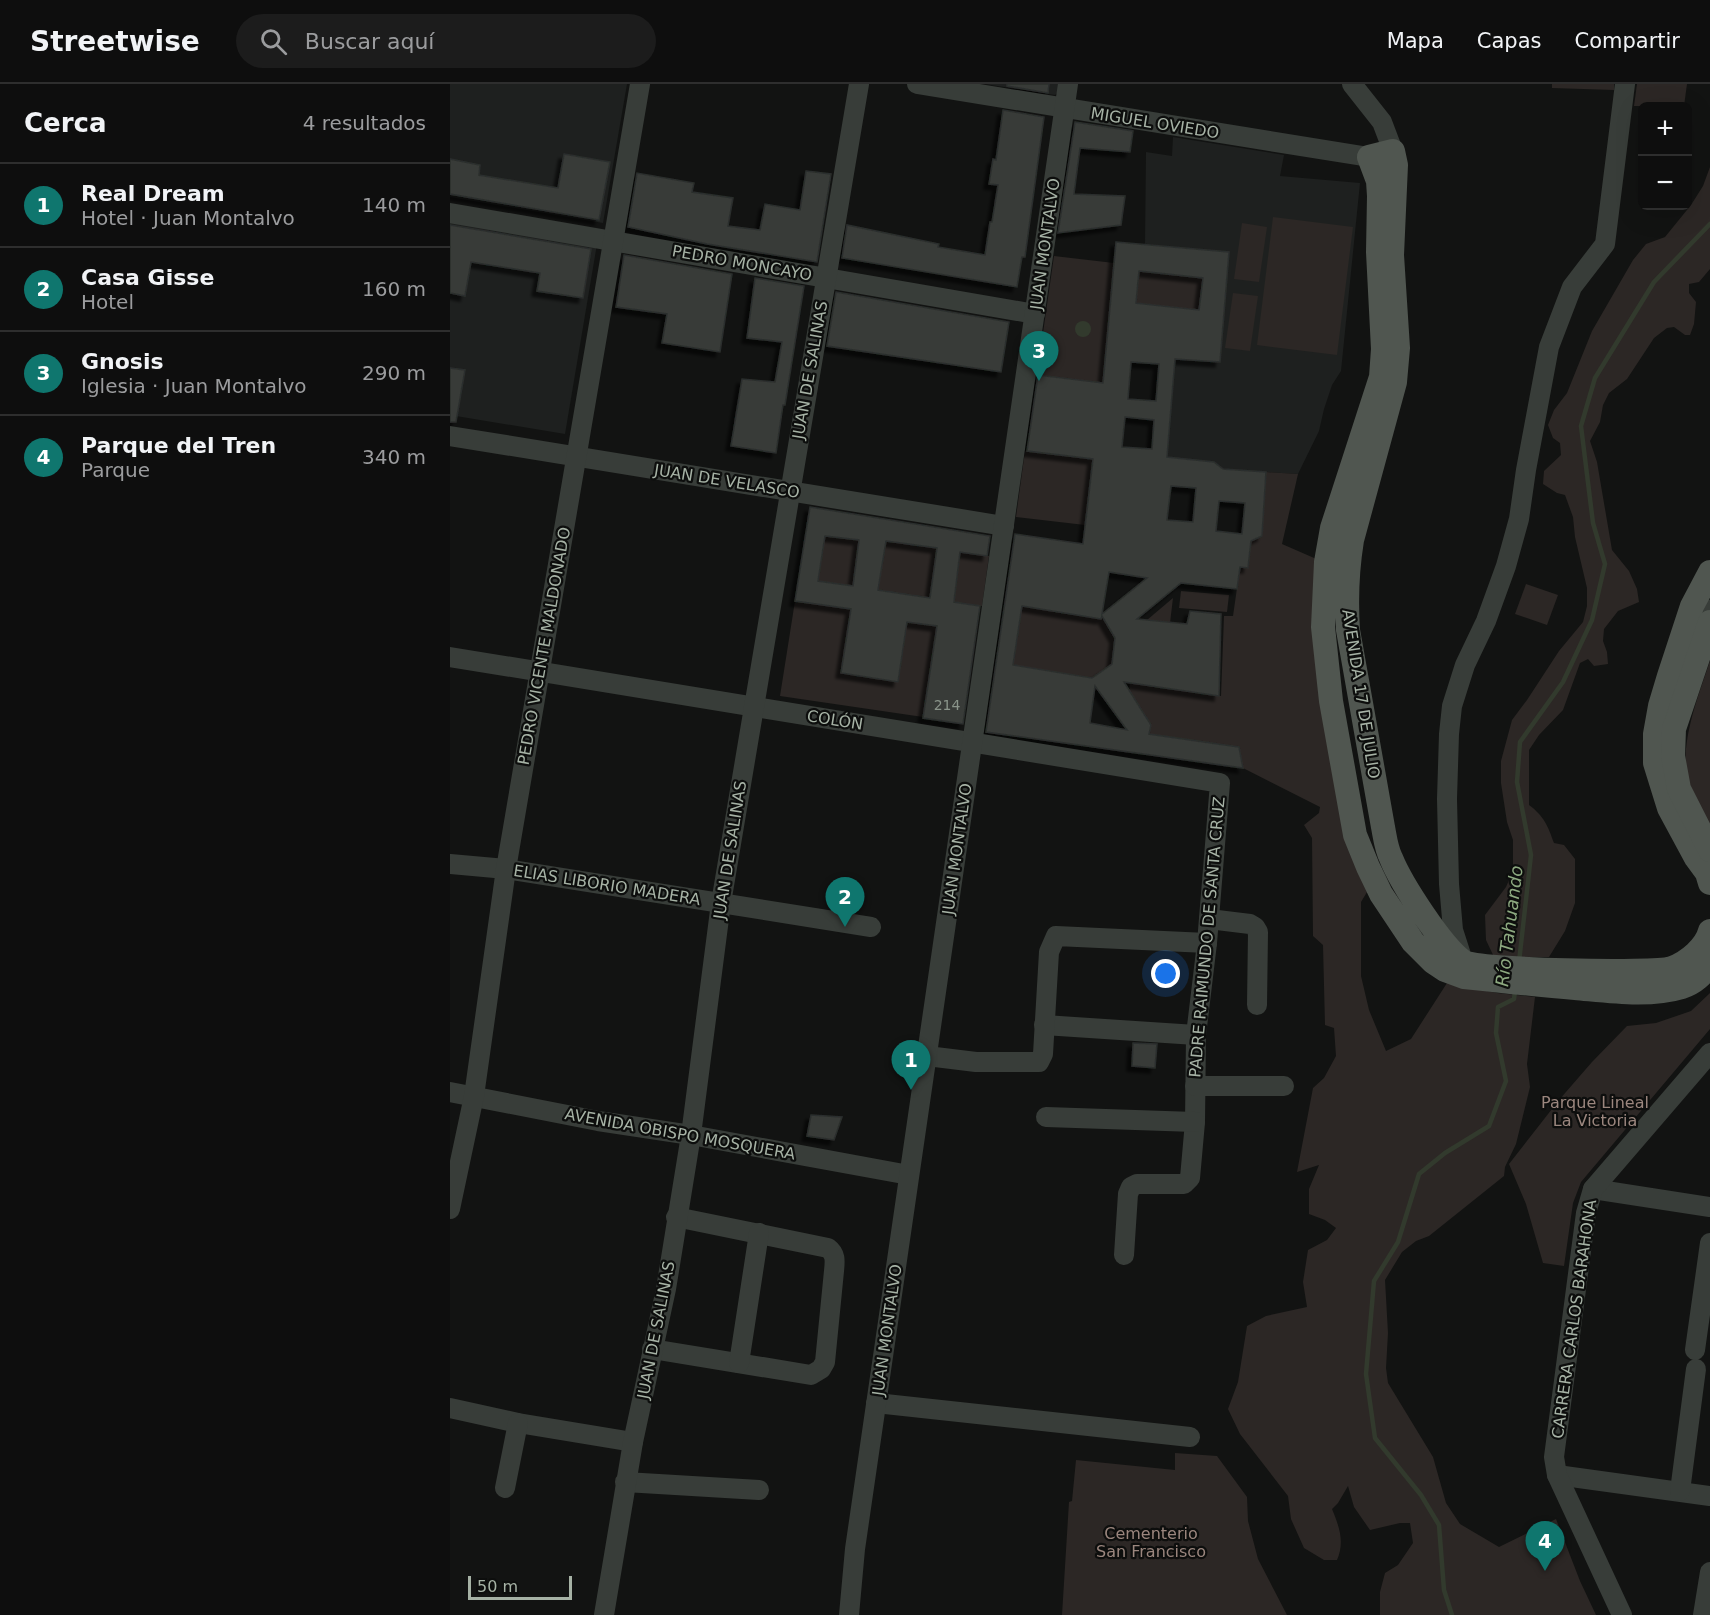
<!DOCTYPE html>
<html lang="es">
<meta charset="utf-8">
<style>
body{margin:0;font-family:"DejaVu Sans",sans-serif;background:#1c1c1c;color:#f1f3f6}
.controls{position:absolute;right:18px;top:18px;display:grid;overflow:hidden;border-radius:9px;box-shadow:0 6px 24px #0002}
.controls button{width:54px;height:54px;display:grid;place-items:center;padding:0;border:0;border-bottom:2px solid #2e2e2e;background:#0e0e0e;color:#f1f3f6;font:30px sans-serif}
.scale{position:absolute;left:18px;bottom:15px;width:104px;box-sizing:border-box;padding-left:6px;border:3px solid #a6b2a5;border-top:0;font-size:16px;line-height:21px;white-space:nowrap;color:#a6b2a5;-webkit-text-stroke:4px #0d0e0d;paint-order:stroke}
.you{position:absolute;left:716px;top:890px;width:21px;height:21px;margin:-15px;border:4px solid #fff;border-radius:50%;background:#1a73e8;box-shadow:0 0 0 9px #1a73e833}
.badge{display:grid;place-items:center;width:39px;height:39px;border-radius:50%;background:#0f766e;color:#fff;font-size:20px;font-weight:700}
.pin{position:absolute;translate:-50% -50px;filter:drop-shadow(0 2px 3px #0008)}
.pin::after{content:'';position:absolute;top:32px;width:21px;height:18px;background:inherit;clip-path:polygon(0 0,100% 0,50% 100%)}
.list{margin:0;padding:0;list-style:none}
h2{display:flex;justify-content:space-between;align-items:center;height:78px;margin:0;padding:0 24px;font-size:26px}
h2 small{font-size:20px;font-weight:400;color:#9b9c9e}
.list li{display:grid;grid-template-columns:39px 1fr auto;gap:18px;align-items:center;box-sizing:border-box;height:84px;padding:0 24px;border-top:2px solid #2e2e2e}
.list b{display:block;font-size:22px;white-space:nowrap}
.list p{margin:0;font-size:20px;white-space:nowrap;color:#9b9c9e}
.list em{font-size:20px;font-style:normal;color:#9b9c9e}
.icon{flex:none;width:33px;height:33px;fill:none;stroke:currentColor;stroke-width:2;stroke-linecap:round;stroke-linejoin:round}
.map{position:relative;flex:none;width:1260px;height:1531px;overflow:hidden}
header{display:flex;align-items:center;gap:36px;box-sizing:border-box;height:84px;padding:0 30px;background:#0e0e0e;border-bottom:2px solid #2e2e2e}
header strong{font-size:28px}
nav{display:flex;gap:33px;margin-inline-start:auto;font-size:21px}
.search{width:420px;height:54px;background:#1c1c1c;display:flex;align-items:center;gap:15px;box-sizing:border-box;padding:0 21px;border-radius:33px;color:#9b9c9e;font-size:22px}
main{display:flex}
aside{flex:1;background:#0e0e0e}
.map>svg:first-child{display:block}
</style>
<header>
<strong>Streetwise</strong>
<div class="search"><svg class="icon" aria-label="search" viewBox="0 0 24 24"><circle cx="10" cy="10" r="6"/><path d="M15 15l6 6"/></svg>Buscar aquí</div>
<nav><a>Mapa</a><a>Capas</a><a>Compartir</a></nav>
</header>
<main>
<aside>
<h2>Cerca<small>4 resultados</small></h2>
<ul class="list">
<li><span class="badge">1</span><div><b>Real Dream</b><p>Hotel · Juan Montalvo</p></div><em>140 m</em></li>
<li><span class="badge">2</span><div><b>Casa Gisse</b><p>Hotel</p></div><em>160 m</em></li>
<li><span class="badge">3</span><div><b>Gnosis</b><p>Iglesia · Juan Montalvo</p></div><em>290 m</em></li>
<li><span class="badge">4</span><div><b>Parque del Tren</b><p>Parque</p></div><em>340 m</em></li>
</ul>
</aside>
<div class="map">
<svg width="1260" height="1531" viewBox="0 0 1260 1531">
<defs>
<filter id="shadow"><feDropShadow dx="-5" dy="5" stdDeviation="1.5" flood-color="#0009"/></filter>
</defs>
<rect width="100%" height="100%" fill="#121312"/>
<!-- built -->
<g fill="#1e201f">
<polygon points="0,0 177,0 153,139 0,113"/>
<polygon points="535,0 611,0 610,7 605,11"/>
<polygon points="723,53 834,71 830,92 910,99 891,287 882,301 874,325 869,347 848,390 773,385 764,378 717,373 725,275 770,278 779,168 695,160 696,68 722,72"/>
<polygon points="0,135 147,160 115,350 0,331"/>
</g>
<!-- green -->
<g fill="#2c2725">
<polygon points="1102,0 1164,0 1164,6 1102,4"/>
<polygon points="1187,0 1237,0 1234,22 1184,22"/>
<path d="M1260 83V185L1249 198 1239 200V209L1246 218 1244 240 1240 251H1235L1224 243 1217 244 1204 254 1177 295 1159 309 1153 321 1150 338 1140 357 1147 378 1162 466 1179 487 1187 505 1189 518 1168 527 1154 545 1153 557 1157 568 1158 580 1144 582 1138 575 1130 579 1113 626 1089 651 1079 666V721C1094 732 1098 742 1104 759L1114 761 1125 775V819L1115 847 1099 873H1044L1036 856 1035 831 1056 803 1063 787V756L1057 738 1051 699V677L1062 636 1077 616 1109 567 1133 538 1137 522V504L1125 453 1123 433 1115 411 1107 409 1093 400 1094 387 1111 371 1110 359 1103 354 1098 341 1104 326 1117 309 1142 247 1183 176 1196 160 1215 153 1241 121 1253 102Z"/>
<polygon points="823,133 903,143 887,271 807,261"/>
<polygon points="792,139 817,143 809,198 784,195"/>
<polygon points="604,172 664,179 653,299 587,291"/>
<polygon points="689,187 753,194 749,226 686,219"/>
<polygon points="783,209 808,212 800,267 775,264"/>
<polygon points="575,367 643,375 635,441 566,433"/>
<path d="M816 388 848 390 832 460 871 477 917 808 911 818V892L919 926 936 967 961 955 997 899 1047 909 1085 913 1077 980 1080 1003 1066 1060 1055 1083 1054 1092 979 1152 966 1157 952 1168 935 1196 938 1249 936 1284 938 1299 983 1373 996 1419 1010 1440 1049 1463 1106 1435 1130 1497 1146 1531H930V1508L935 1489 948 1481 963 1459 960 1439H950L920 1446 904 1423 898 1402 888 1419 882 1425C889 1442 895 1458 887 1476H874L854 1464 841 1435 838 1412 790 1350 778 1325 788 1298 797 1242 816 1232 857 1223 853 1198 858 1166 877 1156 886 1144 875 1136 859 1130V1105L869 1081 847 1088 863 1004 874 994 886 972 884 944 875 941 873 861 863 852 862 754 854 741 869 729 870 723 793 684 788 663 699 650 701 641 679 607 680 599 771 612 774 532H783L790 483 798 484 801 457 812 451Z"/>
<polygon points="375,452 409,456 403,502 368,497"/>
<polygon points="436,457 487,464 480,514 428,506"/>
<polygon points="510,468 539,472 532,522 504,518"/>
<polygon points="1076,500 1108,511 1097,541 1065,530"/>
<polygon points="731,507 779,511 777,528 729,524"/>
<polygon points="723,514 720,539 697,536"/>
<polygon points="345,517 401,525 391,589 448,598 457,538 506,545 485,558 473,633 330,612"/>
<polygon points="572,522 654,535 665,554 662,580 642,594 563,581"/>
<path d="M1260 577V742C1254 730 1245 718 1240 705 1226 667 1248 613 1260 577Z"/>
<polygon points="1260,909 1260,945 1131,1098 1123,1119 1114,1182 1093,1179 1076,1120 1059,1080 1109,1016 1142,978 1177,942 1206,939 1241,927"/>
<polygon points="725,1369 767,1372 797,1413 798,1437 808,1475 837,1531 612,1531 619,1418 622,1417 626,1376 725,1386"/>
</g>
<!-- water -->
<circle fill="#323a2d" cx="633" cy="245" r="8"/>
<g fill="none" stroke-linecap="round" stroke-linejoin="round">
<!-- stream -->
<g stroke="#323a2d" stroke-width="4.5">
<polyline points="1069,878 1081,771 1067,698 1070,658 1113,598 1142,536 1155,480 1143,439 1131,342 1145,294 1204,198 1260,140"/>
<polyline points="1002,1531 994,1506 989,1441 971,1411 925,1354 916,1290 924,1197 948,1158 969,1090 995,1069 1039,1042 1056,997 1046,949 1048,923 1064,915 1065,907"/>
</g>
</g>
<!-- building -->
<g fill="#373a37" stroke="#2c2f2d" stroke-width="1.5" fill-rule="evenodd" filter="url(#shadow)">
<polygon points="557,0 599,0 598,9 557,2"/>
<polygon points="553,26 594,33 575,173 572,173 567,203 392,174 397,141 489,160 488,163 535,171 540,138 542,138 548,101 539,100 543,75 546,76"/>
<polygon points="625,38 683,47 680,68 630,64 624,110 675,112 671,141 608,149"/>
<polygon points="114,70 160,78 149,136 0,110 0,75 30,81 29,91 108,104"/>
<polygon points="356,87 381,90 367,178 257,160 178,143 187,89 244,99 242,108 283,114 278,142 310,146 315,120 350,126"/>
<polygon points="0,141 141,165 133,214 87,207 90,189 21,178 15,212 0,209"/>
<path d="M666 158 779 168 770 278 725 275 717 373 764 378 773 385 816 388 812 452 801 457 798 484 790 483 787 505 731 499 687 535 737 540 740 527 771 530 769 612 674 598 701 641 699 650 789 663 793 684 536 648 565 450 633 460 643 375 577 367 588 291 653 299ZM689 187 753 194 749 226 686 219ZM681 278 709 280 706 317 678 315ZM675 333 704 336 702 365 672 363ZM721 402 746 404 743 438 717 436ZM769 417 795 419 792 450 766 447ZM659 488 697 494 652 530ZM572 522 651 535 652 532 665 554 662 580 642 594 563 581ZM645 602 677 646 640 639Z"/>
<polygon points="174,171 282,190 270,268 212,259 217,230 166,223"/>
<polygon points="305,194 354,202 335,321 333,321 326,369 281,362 292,295 325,298 332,258 297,254"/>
<polygon points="386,208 559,238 551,288 377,262"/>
<polygon points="0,284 15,286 6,338 0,338"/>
<path d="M360 423 540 452 537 472 510 468 504 518 530 522 513 640 473 634 487 542 457 538 448 598 391 589 401 525 345 517ZM375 452 409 456 403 502 368 497ZM436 457 487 464 480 514 428 506Z"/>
<polygon points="683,959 707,960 705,984 682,982"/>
<polygon points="361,1031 392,1033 384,1056 357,1052"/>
</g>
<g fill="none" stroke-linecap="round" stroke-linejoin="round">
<!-- minor -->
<g stroke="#383d39" stroke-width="20">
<polyline points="467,0 919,73"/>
<polyline points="902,0 932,38 943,67"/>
<polyline points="0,129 585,230"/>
<polyline points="0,352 554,442"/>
<polyline points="1242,522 1260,526"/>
<polyline points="0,573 770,699 757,859 746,951 745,1038 740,1094 734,1100 687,1100 681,1103 678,1110 674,1171"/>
<polyline points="0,780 56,785 421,843"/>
<polyline points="759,835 800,840 805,843 808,848 807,921"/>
<polyline points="1013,877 1003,846 999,800 997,715 999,650 1002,622 1015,581 1036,537 1056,482 1069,435 1076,386 1099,263 1122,203 1155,160 1175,0"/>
<polyline points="594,941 746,951"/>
<polyline points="477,972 526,978 589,978 593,970 599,868 606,852 757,859"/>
<polyline points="745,1002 834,1002"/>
<polyline points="0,1008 148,1037 241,1051 459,1091"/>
<polyline points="596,1033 745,1038"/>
<polyline points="1143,1105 1260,1123"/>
<polyline points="0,1125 24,1012 56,785 190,0"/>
<path d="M202 1265 361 1291 371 1285 375 1278 384 1187C385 1177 386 1170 378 1164L226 1133"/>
<polyline points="1245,1266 1260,1159"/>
<polyline points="289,1279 309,1149"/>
<polyline points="426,1319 740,1353"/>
<polyline points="0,1324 68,1339 183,1358"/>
<polyline points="1107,1391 1260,1412"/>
<polyline points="175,1398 309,1406"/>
<polyline points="55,1404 68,1339"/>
<polyline points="1230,1407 1246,1285"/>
<polyline points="154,1531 183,1358 216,1205 241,1051 271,819 409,0"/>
<polyline points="399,1531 405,1465 618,0"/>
<polyline points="1172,1531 1107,1391 1104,1373 1136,1129 1143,1105 1260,969"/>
<polyline points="1253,1531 1260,1488"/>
</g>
<!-- major -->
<g stroke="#505650" stroke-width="24">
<polyline points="1260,488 1242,522 1219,592 1210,622 1205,650 1205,679 1219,724 1246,774 1257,789 1260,799"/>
<polyline points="1260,538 1224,645 1223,672 1229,705 1260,766"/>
<path d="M1260 847C1256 863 1238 878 1222 884 1205 890 1026 886 1014 878 992 863 951 799 941 774 936 764 935 753 933 743L898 546C896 515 897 487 902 456L945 298 948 264 942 171 946 81 943 67 919 73 928 97 929 112 928 168 933 265 931 293 882 444 876 478 873 543 881 617 905 751 918 783 931 810 963 858 983 878 995 886 1014 893C1051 897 1088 901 1125 904 1159 907 1199 913 1232 903 1245 899 1252 891 1260 881"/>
</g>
</g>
<g text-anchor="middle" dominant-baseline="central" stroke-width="4.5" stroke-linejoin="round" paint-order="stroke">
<!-- number labels -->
<g font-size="14" fill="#8a948a">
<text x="497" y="621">214</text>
</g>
<!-- street labels -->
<g font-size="16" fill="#a6b2a5" stroke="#0d0e0d">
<text transform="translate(705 39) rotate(9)">MIGUEL OVIEDO</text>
<text transform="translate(595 160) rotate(-82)">JUAN MONTALVO</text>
<text transform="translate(292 179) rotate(10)">PEDRO MONCAYO</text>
<text transform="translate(360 286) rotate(-80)">JUAN DE SALINAS</text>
<text transform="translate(277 397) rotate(9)">JUAN DE VELASCO</text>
<text transform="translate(94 562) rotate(-80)">PEDRO VICENTE MALDONADO</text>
<text transform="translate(911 610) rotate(81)">AVENIDA 17 DE JULIO</text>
<text transform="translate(385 636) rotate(9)">COLÓN</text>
<text transform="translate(507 765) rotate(-82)">JUAN MONTALVO</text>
<text transform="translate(280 766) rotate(-81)">JUAN DE SALINAS</text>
<text transform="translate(157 801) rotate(9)">ELIAS LIBORIO MADERA</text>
<text transform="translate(757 853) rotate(-85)">PADRE RAIMUNDO DE SANTA CRUZ</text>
<text transform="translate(230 1050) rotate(10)">AVENIDA OBISPO MOSQUERA</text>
<text transform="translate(1124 1235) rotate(-82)">CARRERA CARLOS BARAHONA</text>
<text transform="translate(206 1246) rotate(-79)">JUAN DE SALINAS</text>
<text transform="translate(437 1246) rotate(-82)">JUAN MONTALVO</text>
</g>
<!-- park labels -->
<g font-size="16" fill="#9b867e" stroke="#0d0e0d">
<text x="1145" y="1018">Parque Lineal<tspan x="1145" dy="18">La Victoria</tspan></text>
<text x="701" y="1449">Cementerio<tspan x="701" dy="18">San Francisco</tspan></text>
</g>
<!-- water labels -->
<g font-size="18" font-style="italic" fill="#8da980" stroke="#0d0e0d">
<text transform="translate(1059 842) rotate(-83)">Río Tahuando</text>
</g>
</g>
</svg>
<div class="controls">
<button>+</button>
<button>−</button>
</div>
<div class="scale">50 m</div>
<div class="you"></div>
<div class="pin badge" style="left:461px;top:1006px">1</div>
<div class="pin badge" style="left:395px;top:843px">2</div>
<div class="pin badge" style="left:589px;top:297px">3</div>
<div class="pin badge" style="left:1095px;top:1487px">4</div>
</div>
</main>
